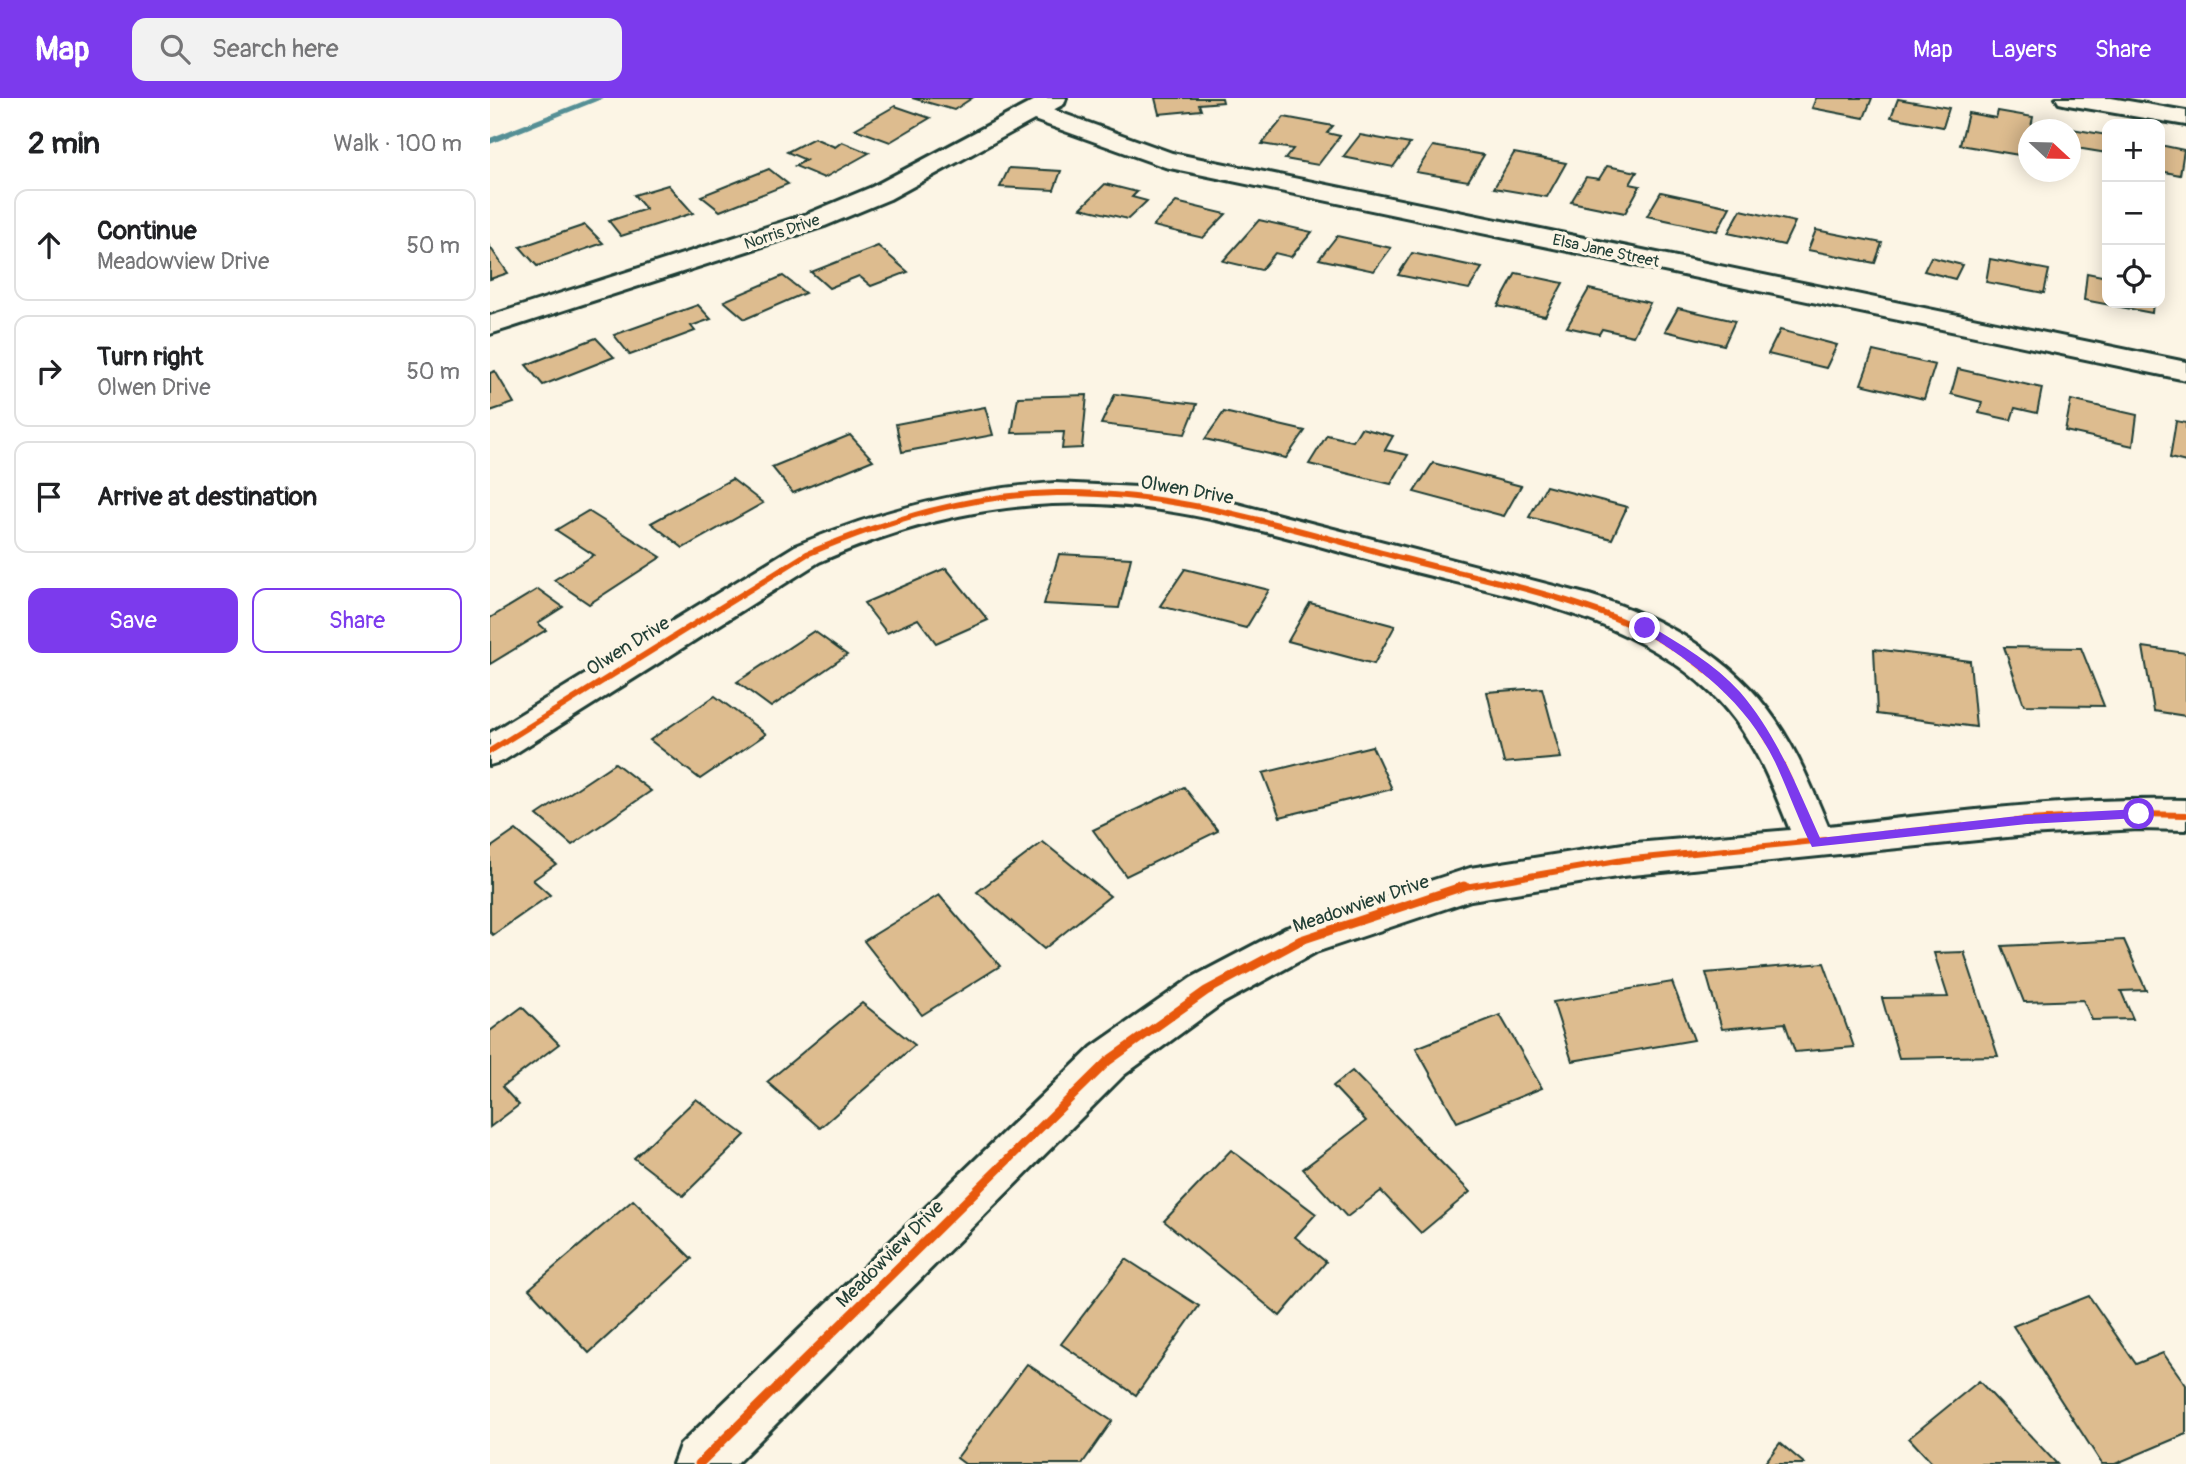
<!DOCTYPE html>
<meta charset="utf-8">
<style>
body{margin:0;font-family:Pangolin,sans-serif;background:#f2f2f2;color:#202124}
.controls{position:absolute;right:21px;top:21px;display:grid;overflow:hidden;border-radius:14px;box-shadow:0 4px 18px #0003}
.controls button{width:63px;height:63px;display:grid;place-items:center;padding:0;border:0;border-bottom:2px solid #e0e0e0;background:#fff;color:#202124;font:35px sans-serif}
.compass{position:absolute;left:1528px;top:21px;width:63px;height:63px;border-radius:50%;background:#fff;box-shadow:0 4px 18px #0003;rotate:112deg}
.stop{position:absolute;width:21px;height:21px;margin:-16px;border:5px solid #7c3aed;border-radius:50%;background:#fff}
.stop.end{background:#7c3aed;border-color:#fff;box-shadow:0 2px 7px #0008}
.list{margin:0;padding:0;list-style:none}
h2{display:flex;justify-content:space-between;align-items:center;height:91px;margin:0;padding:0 28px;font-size:30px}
h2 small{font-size:23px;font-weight:400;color:#757577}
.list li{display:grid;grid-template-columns:46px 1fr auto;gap:21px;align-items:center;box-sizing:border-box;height:112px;margin:0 14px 14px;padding:0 14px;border:2px solid #e0e0e0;border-radius:14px}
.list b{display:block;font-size:26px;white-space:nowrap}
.list p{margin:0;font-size:23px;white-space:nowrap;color:#757577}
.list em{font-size:23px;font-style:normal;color:#757577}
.actions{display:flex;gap:14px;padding:21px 28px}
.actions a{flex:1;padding:16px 0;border:2px solid #7c3aed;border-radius:14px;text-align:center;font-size:24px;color:#7c3aed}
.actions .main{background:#7c3aed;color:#fff}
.icon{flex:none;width:38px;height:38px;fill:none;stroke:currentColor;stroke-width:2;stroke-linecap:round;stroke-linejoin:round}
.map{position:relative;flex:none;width:1696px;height:1366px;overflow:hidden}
header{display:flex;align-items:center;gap:42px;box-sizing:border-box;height:98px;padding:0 35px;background:#7c3aed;color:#fff}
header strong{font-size:33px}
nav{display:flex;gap:38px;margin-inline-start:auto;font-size:24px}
.search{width:490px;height:63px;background:#f2f2f2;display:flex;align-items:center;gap:18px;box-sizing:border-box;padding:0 24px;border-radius:14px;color:#757577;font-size:26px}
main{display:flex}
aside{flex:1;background:#fff}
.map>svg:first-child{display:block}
</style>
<header>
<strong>Map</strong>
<div class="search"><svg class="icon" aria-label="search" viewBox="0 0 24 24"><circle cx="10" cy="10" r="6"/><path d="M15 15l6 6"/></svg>Search here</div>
<nav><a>Map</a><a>Layers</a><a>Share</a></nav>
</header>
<main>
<aside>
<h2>2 min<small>Walk · 100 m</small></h2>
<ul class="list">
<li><svg class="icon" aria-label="ahead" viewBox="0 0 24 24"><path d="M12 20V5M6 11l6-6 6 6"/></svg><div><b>Continue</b><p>Meadowview Drive</p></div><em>50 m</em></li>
<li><svg class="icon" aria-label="right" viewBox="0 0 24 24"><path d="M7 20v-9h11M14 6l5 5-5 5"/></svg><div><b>Turn right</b><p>Olwen Drive</p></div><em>50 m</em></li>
<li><svg class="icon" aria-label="arrive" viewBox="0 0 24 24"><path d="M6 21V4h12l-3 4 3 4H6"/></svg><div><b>Arrive at destination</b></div></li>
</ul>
<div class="actions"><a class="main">Save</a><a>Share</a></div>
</aside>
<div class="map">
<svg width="1696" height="1366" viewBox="0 0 1696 1366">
<rect width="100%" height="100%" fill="#fcf5e5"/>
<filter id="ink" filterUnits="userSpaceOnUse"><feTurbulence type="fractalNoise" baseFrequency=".0143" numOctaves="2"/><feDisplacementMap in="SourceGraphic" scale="14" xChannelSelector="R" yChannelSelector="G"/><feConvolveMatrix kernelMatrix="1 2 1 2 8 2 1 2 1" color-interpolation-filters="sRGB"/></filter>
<g filter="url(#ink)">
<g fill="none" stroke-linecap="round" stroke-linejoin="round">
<!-- stream -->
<polygon fill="#548f95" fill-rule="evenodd" points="102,0 114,0 0,46 0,40"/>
</g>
<!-- building -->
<g fill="#ddbc8f" stroke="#1f3d34" stroke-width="2">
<polygon points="422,0 482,0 464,12"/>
<polygon points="665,0 732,0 733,4 709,6 711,12 669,16"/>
<polygon points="1326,0 1382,0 1374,20 1322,10"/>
<polygon points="1408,1 1459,10 1453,29 1401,19"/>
<polygon points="405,8 440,20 400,44 365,31"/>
<polygon points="1508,13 1543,19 1535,58 1470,47 1478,15 1506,20"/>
<polygon points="794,19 843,28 837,35 850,38 828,67 795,61 803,51 772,46"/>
<polygon points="1559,27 1617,37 1617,55 1580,49 1580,32 1558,32"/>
<polygon points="870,37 920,46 903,69 853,59"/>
<polygon points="324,40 345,49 352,44 379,55 334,80 305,68 316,62 297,54"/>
<polygon points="1670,47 1694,52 1690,77 1670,73"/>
<polygon points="943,48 994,57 978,83 926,74"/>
<polygon points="1024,55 1076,65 1057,99 1004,90"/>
<polygon points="1117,68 1147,74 1140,86 1150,88 1135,115 1081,104 1096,79 1109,81"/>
<polygon points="519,70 571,73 564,92 510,89"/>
<polygon points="279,71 298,86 230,113 211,98"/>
<polygon points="615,86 647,94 642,99 657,103 638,121 591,110"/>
<polygon points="178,87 203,115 131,138 119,123 156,111 144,97"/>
<polygon points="1171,94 1240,109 1227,133 1157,118"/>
<polygon points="686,104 736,116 713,140 663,128"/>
<polygon points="1251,112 1305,124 1294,147 1238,135"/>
<polygon points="769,122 822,134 801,159 785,155 771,172 733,163"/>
<polygon points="95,127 113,145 47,168 30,149"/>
<polygon points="1326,132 1392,145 1385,165 1318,152"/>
<polygon points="847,138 901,150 884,173 829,161"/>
<polygon points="388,148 418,174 381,188 369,178 339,190 321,174"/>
<polygon points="0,149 18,175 0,181"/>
<polygon points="922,155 992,170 979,191 908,177"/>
<polygon points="1441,159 1472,167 1465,181 1434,173"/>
<polygon points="1500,161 1559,172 1554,195 1496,184"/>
<polygon points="1026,175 1073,185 1055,218 1008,208"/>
<polygon points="1597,175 1617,179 1617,205 1663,205 1662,215 1594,202"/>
<polygon points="293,178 315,195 255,221 234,203"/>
<polygon points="1099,191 1160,205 1143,238 1112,231 1109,236 1077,229"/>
<polygon points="208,207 221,221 201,228 205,233 140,257 124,237"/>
<polygon points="1188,210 1245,223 1234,247 1175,233"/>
<polygon points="1290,232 1347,247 1336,270 1278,256"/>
<polygon points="106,240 124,259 53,287 36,267"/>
<polygon points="1383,253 1445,267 1434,301 1371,286"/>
<polygon points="1468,271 1552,290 1547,315 1525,310 1521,322 1489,315 1492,304 1461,296"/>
<polygon points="5,273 24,305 0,313 0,275"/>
<polygon points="625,296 707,306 695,336 611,326"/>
<polygon points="597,297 592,350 572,351 574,334 522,335 528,299"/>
<polygon points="1581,302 1647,317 1643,348 1575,333"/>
<polygon points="495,309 503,337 412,354 406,326"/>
<polygon points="734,314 815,333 796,360 715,341"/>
<polygon points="1686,323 1696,325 1696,364 1680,360"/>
<polygon points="871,330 903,338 895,352 918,357 901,386 819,366 837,337 863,343"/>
<polygon points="360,337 383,362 303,395 282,369"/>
<polygon points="943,365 1031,388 1014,418 924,394"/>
<polygon points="242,381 273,405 193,450 161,425"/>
<polygon points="1056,388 1137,409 1122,441 1039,419"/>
<polygon points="98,413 171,459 99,506 64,482 104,457 66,432"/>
<polygon points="569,456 641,460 629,510 554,506"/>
<polygon points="456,470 498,522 446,545 428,521 397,535 374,505"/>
<polygon points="695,471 779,492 756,530 670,508"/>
<polygon points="48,491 73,509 48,525 56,532 0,566 0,520"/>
<polygon points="820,505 905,528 884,566 798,543"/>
<polygon points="324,533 357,557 281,609 247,584"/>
<polygon points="1514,549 1591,550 1614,608 1534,607"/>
<polygon points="1653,549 1696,555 1696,618 1664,613"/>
<polygon points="1384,551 1480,563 1486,629 1387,616"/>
<polygon points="1052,590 1071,660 1014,665 997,594"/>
<polygon points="225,598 276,636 210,681 160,642"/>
<polygon points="882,648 902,691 790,719 773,675"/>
<polygon points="125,665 161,693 82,747 47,717"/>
<polygon points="694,689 728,733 636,778 603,732"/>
<polygon points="26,732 66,766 43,782 60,797 3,837 0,834 0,750"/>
<polygon points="553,744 620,798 554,851 487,794"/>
<polygon points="449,797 510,868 432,917 374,843"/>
<polygon points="1634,842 1656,892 1631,893 1643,921 1602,922 1593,902 1534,904 1512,848"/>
<polygon points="1474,854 1508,958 1409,960 1392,900 1458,899 1444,855"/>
<polygon points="1334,865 1364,949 1305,954 1295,925 1232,931 1216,875"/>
<polygon points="1182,884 1204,942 1082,963 1063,904"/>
<polygon points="372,905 425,947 330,1030 277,984"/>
<polygon points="32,909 69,946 12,989 29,1007 0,1029 0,933"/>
<polygon points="1010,917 1052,990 967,1024 926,950"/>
<polygon points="862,973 980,1094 931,1135 891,1093 857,1119 813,1071 876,1023 843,988"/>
<polygon points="206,1001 255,1037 193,1098 144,1060"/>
<polygon points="741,1052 826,1116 805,1139 836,1164 790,1218 674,1123"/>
<polygon points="143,1102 202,1161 99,1255 39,1191"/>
<polygon points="636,1161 709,1208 646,1297 571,1246"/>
<polygon points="1599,1198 1646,1266 1673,1255 1696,1287 1696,1336 1625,1366 1612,1366 1523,1228"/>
<polygon points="537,1266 622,1323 592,1366 475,1366 467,1360"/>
<polygon points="1489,1283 1567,1366 1443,1366 1419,1340"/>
<polygon points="1290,1345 1315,1366 1274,1366"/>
</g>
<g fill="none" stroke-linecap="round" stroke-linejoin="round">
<defs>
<g id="minor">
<polygon points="549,0 576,0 574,6 563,12 682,55 1696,264 1696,282 675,69 544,22 400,101 335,128 0,236 0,218 317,116 382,89"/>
<polygon points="1566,0 1621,0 1696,13 1696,27 1578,7 1569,5"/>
<path d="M565 385 668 390 720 399 1099 497C1171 518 1244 560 1286 623 1308 655 1323 692 1338 728 1457 715 1576 699 1696 702V732L1649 731 1537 737 1133 778 981 802 826 854 731 906 634 977 246 1366H183L190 1347 602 949 701 880 796 830 980 770 1133 746 1300 732C1280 682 1261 633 1221 595 1137 514 1010 497 902 468 792 439 679 400 562 406 479 410 405 431 329 464L13 663 0 667V635L305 448C390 412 473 391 565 385Z"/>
</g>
</defs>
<!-- minor casing -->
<use href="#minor" stroke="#1f3d34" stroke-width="6"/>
<!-- minor -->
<use href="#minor" fill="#fcf5e5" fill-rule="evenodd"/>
<defs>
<g id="cycleway-far1">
<path d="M0 653 317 456C397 422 480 396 567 395 686 393 798 430 911 460 1021 489 1142 506 1230 583 1280 625 1301 687 1326 745"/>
<polyline points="969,790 1133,762 1537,722 1649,716 1696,717"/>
</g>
<polyline id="cycleway" points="209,1366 618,963 716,893 811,842 974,788"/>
</defs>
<!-- cycleway-far1 casing -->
<use href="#cycleway-far1" stroke="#fcf5e5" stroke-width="10"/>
<!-- cycleway casing -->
<use href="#cycleway" stroke="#fcf5e5" stroke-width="13"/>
<!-- cycleway-far1 -->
<use href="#cycleway-far1" stroke="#e8590c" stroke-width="6"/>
<!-- cycleway -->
<use href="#cycleway" stroke="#e8590c" stroke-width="9"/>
</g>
</g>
<!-- route -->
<path fill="#7c3aed" d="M1151 527H1159C1191 547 1225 566 1250 594 1287 637 1307 689 1330 740L1537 717 1649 711 1655 716 1649 720 1537 726 1322 749C1308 721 1298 692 1285 664 1256 604 1206 566 1151 532Z"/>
<g text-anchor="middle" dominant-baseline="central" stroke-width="7" stroke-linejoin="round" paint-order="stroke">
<!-- far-street labels -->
<g font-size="16" fill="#1f3d34" stroke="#fcf5e5">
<text transform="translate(292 134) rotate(-19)">Norris Drive</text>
<text transform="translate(1116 153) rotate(12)">Elsa Jane Street</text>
</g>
<!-- street labels -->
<g font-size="19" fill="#1f3d34" stroke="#fcf5e5">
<text transform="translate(697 392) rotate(10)">Olwen Drive</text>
<text transform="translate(138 548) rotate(-32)">Olwen Drive</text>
<text transform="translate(871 806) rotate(-19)">Meadowview Drive</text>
<text transform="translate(400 1156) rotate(-45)">Meadowview Drive</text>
</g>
</g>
</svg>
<div class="controls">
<button>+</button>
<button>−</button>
<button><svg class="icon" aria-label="locate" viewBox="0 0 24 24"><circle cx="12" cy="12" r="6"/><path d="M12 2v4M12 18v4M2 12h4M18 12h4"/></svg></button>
</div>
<svg class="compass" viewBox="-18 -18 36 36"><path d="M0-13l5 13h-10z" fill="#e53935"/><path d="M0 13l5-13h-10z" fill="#757577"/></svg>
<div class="stop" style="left:1649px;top:716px"></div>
<div class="stop end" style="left:1155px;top:530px"></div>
</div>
</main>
